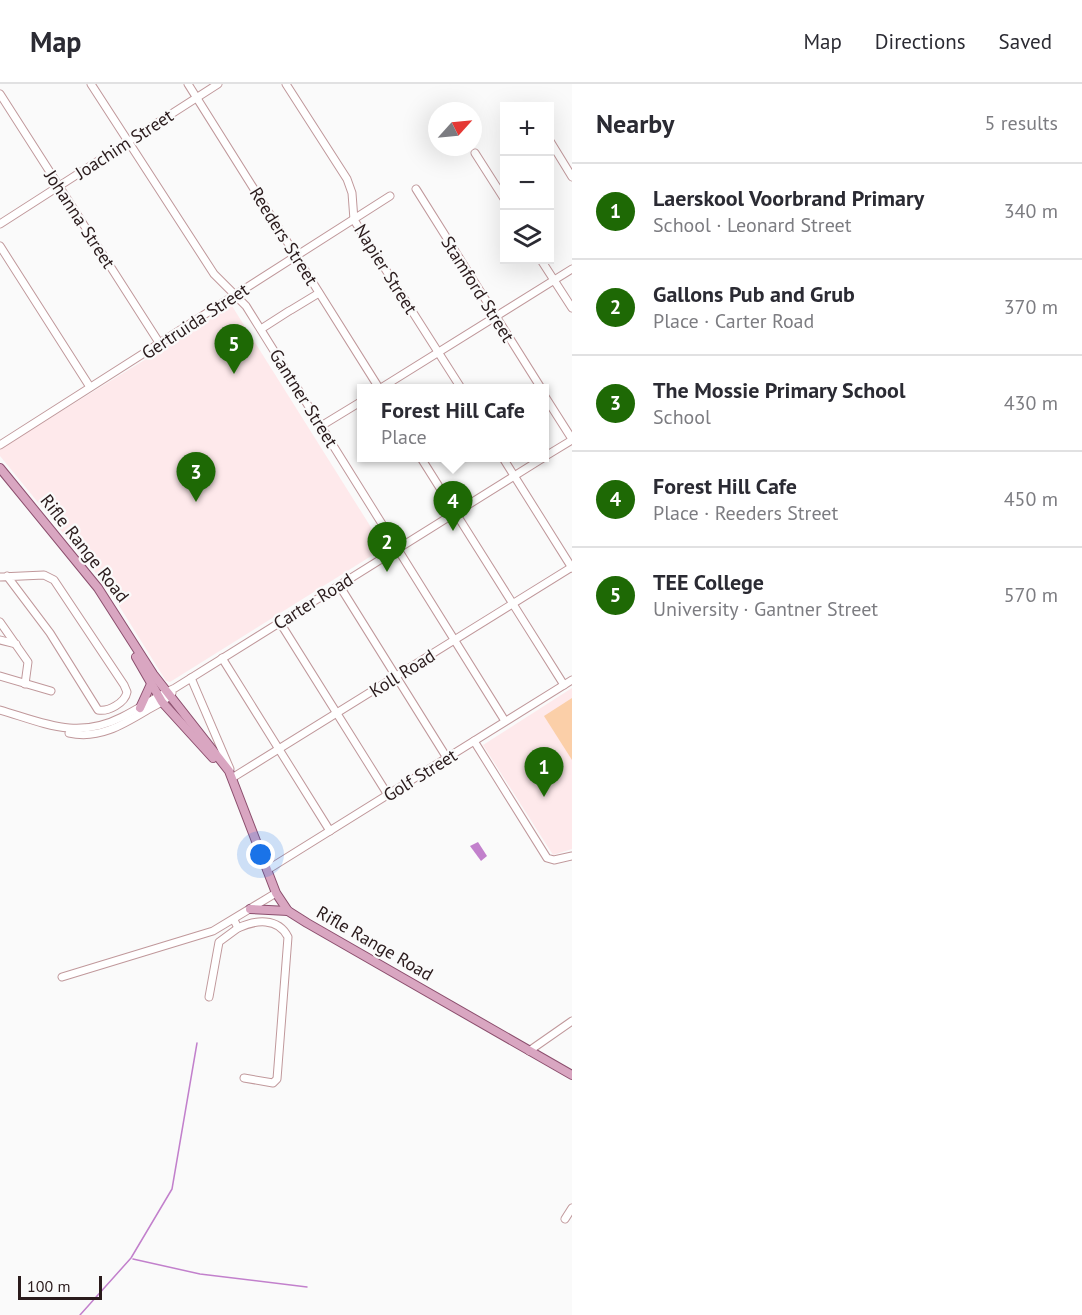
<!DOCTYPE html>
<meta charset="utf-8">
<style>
body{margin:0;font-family:"PT Sans",sans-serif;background:#f7f7f7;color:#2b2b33}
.controls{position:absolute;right:18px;top:18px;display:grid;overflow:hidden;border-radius:0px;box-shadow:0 6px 24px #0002}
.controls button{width:54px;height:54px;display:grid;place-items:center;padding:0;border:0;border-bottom:2px solid #e1e1e2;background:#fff;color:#2b2b33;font:30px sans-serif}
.compass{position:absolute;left:428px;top:18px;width:54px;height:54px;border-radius:50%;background:#fff;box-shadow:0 6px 24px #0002;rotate:63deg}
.scale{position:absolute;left:18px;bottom:15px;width:84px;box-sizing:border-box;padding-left:6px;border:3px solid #2a1b1c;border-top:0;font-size:16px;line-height:21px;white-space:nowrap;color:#2a1b1c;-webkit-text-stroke:4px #fafafa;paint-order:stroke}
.you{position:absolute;left:261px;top:771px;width:21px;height:21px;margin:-15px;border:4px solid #fff;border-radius:50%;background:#1a73e8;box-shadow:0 0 0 9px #1a73e833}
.badge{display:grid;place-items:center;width:39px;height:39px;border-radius:50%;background:#1e6905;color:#fff;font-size:20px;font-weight:700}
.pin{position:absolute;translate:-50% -50px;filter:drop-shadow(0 2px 3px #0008)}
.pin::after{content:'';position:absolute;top:32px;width:21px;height:18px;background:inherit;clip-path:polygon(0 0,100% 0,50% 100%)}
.popup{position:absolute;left:357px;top:300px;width:192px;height:78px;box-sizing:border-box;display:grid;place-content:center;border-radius:0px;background:#fff;filter:drop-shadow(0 2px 4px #0005);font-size:20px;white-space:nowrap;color:#7c7c81}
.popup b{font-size:22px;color:#2b2b33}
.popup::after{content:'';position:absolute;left:50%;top:100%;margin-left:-12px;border:12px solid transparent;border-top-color:#fff}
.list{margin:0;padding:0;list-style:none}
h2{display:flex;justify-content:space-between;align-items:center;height:78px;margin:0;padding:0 24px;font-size:26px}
h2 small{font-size:20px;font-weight:400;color:#7c7c81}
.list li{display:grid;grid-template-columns:39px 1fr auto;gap:18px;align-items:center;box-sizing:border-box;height:96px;padding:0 24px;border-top:2px solid #e1e1e2}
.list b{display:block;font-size:22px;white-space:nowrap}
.list p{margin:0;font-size:20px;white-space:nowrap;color:#7c7c81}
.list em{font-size:20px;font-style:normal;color:#7c7c81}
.icon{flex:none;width:33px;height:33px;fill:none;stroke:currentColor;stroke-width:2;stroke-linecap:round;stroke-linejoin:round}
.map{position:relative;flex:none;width:572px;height:1231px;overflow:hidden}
header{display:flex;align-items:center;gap:36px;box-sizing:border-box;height:84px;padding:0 30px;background:#fff;border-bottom:2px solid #e1e1e2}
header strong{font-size:28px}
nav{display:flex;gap:33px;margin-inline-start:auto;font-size:21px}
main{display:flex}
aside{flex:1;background:#fff}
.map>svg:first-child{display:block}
</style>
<header>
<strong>Map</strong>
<nav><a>Map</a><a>Directions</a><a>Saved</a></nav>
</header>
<main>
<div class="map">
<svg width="572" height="1231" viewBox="0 0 572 1231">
<rect width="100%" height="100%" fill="#fafafa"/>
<!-- built -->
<g fill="#fee9eb">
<polygon points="232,222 384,464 170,598 166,597 108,504 0,372 0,365"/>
<polygon points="572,604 572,765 553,771 483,661"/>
</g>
<!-- green -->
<polygon fill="#fbcfa8" points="572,614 572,676 544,632"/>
<!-- water -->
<polygon fill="#c280cc" points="478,758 487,772 481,777 470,762"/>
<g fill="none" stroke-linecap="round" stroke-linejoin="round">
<!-- stream -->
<g stroke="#c280cc" stroke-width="1.5">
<polyline points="133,1175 200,1190 307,1203"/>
<polyline points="80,1231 131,1174 172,1105 197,959"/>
</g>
<defs>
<g id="minor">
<polyline points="91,0 214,190 246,222 505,637"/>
<polyline points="188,0 379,304"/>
<polyline points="286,0 347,95 352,109 354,136 461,304"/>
<polyline points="0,10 160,260"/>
<polyline points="550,57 572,93"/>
<polyline points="475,69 505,116"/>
<polyline points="416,105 541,304"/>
<polyline points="0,140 218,0"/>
<polyline points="0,162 90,303"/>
<polyline points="541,176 572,224"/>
<polyline points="291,226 319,209"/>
<polyline points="261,245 289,227"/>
<polyline points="381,304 572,185"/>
<polyline points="544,311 572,355"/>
<polyline points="321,342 362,317"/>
<polyline points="0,361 390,112"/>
<polyline points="544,373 572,356"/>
<polyline points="421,374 564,601"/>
<polyline points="503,374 572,484"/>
<path d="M0 493 44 491 54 496 124 601 127 608C125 619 108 628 98 626L50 549 7 492"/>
<polyline points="339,501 447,674"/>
<polyline points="279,537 388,711"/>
<polyline points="0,538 28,578 25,600"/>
<polyline points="0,556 16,560"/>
<polyline points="222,574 330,747"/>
<polyline points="0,592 51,607"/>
<polyline points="191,594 230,685"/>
<path d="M0 626C44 639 77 656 122 633 140 624 157 612 175 604L543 374"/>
<path d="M69 649C99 656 124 640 149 625 157 621 167 616 172 609"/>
<polyline points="474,657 547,774 554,776 572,772"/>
<polyline points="232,694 572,483"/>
<polyline points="267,786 572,596"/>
<path d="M234 836 238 844C255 836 278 833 288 853L277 995 273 999 244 994"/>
<polyline points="62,893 213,847 276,809"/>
<polyline points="209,913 219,858 238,844"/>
<polyline points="529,967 572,937"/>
<polyline points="565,1135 572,1124"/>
</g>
<g id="major">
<polyline points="0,384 98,504 153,590 229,687 276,809 288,827 307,839 572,991"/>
<polyline points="136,573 162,618 213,674"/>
<polyline points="140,624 151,600"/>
<polyline points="250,825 288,827"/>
</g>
</defs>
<!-- minor casing -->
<use href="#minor" stroke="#c0989b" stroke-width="9"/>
<!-- major casing -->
<use href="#major" stroke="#8b4e6d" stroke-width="10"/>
<!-- minor -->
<use href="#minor" stroke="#fff" stroke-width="7"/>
<!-- major -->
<use href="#major" stroke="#d9a6c1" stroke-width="8"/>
</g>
<g text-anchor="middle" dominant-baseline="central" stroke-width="4.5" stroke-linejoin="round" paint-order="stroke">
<!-- street labels -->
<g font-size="18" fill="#2a1b1c" stroke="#fafafa">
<text transform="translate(124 60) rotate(-33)">Joachim Street</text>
<text transform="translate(80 135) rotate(57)">Johanna Street</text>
<text transform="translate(284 152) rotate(58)">Reeders Street</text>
<text transform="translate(386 185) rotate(58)">Napier Street</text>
<text transform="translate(478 205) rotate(58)">Stamford Street</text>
<text transform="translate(195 237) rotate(-33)">Gertruida Street</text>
<text transform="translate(304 314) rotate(58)">Gantner Street</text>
<text transform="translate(85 464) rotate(52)">Rifle Range Road</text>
<text transform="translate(313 517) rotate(-32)">Carter Road</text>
<text transform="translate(402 589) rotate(-32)">Koll Road</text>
<text transform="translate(420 691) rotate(-32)">Golf Street</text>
<text transform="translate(375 859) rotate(30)">Rifle Range Road</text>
</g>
</g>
</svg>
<div class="controls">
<button>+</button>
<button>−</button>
<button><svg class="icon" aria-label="layers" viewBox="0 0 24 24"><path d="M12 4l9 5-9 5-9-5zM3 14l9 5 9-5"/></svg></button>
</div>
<svg class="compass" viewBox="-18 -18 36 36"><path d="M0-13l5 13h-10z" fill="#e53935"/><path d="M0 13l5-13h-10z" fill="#7c7c81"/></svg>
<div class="scale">100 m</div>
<div class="you"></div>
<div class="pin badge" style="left:544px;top:713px">1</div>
<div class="pin badge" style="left:387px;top:488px">2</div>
<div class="pin badge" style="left:196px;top:418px">3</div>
<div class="pin badge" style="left:453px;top:447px">4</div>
<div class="popup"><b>Forest Hill Cafe</b>Place</div>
<div class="pin badge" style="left:234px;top:290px">5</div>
</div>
<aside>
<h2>Nearby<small>5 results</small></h2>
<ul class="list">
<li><span class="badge">1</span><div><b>Laerskool Voorbrand Primary</b><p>School · Leonard Street</p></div><em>340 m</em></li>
<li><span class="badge">2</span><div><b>Gallons Pub and Grub</b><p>Place · Carter Road</p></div><em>370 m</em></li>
<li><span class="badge">3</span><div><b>The Mossie Primary School</b><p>School</p></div><em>430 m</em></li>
<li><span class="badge">4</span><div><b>Forest Hill Cafe</b><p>Place · Reeders Street</p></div><em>450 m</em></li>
<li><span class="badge">5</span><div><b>TEE College</b><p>University · Gantner Street</p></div><em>570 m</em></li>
</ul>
</aside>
</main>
